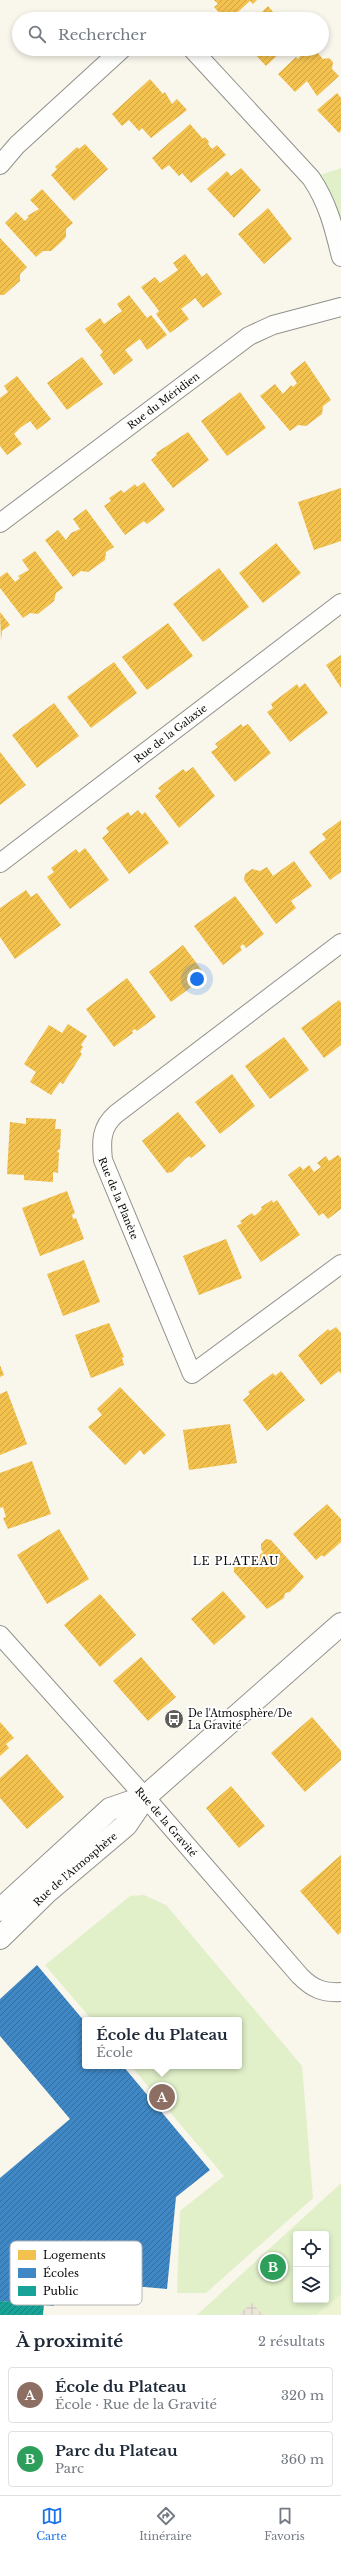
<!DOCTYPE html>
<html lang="fr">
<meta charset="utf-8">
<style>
body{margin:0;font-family:"Libre Baskerville",serif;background:#f6f6f7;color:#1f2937}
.controls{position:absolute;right:12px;bottom:12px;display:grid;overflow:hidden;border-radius:4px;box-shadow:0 2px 6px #0003}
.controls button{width:36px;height:36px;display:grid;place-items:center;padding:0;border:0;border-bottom:1px solid #e0e1e3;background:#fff;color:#1f2937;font:20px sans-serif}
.you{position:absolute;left:197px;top:979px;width:14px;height:14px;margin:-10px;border:3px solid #fff;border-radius:50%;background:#1a73e8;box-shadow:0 0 0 6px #1a73e833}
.badge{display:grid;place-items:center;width:26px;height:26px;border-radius:50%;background:#1a73e8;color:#fff;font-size:13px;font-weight:700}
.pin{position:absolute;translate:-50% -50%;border:2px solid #fff;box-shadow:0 1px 4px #0006}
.popup{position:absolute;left:82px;top:2017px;width:160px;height:52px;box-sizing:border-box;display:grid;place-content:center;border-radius:4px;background:#fff;filter:drop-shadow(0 1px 3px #0005);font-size:13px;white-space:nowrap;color:#747a83}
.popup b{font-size:15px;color:#1f2937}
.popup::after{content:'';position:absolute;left:50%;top:100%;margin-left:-8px;border:8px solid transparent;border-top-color:#fff}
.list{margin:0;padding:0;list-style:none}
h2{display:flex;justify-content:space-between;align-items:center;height:52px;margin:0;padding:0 16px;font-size:17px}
h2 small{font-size:13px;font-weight:400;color:#747a83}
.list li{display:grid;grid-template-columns:26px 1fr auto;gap:12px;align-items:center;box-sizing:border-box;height:56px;margin:0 8px 8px;padding:0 8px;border:1px solid #e0e1e3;border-radius:4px}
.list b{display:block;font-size:15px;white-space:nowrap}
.list p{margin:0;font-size:13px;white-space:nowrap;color:#747a83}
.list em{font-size:13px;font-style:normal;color:#747a83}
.icon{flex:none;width:22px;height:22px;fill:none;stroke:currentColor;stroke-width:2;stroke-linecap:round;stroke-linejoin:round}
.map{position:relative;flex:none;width:341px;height:2315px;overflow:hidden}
.search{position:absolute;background:#fff;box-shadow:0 2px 6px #0003;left:12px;right:12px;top:12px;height:44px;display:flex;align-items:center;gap:10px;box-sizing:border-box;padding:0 14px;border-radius:22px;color:#747a83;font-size:15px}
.sheet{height:180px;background:#fff}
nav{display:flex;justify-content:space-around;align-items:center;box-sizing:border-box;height:56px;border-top:1px solid #e0e1e3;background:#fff;font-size:11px;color:#747a83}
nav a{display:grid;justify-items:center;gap:2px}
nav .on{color:#1a73e8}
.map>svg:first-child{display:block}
</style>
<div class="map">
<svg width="341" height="2315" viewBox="0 0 341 2315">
<defs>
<pattern id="plaza-grid" width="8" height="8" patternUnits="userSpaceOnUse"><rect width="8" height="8" fill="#eae5d7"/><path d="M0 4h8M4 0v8" fill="none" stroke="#c7c3b7"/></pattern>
<pattern id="homes-hatch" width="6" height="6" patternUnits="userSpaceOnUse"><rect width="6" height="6" fill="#f2c14e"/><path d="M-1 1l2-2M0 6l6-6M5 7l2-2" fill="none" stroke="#cea443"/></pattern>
<pattern id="schools-hatch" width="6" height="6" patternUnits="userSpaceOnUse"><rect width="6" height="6" fill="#3f88c5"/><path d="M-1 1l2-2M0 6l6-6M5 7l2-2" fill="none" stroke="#336d9e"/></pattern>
<pattern id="public-hatch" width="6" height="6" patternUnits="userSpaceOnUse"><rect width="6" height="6" fill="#17a398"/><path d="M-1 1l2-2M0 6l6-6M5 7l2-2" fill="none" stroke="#13837a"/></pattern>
</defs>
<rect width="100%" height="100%" fill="#f9f6ec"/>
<!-- grass -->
<g fill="#e1f0c9" fill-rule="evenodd">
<polygon points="341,168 341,257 311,178"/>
<polygon points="144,1895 166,1905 302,2066 313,2198 206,2293 177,2293 180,2211 224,2176 131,2066 239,2066 239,2020 92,2020 45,1965 130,1896"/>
<path d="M341 2183V2315H197L339 2185ZM296 2234H326V2300H296Z"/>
</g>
<!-- pitch -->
<polygon fill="#ecf4d4" points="341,2294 341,2315 316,2315"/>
<!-- plaza -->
<polygon fill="url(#plaza-grid)" points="252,2303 263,2315 238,2315"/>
<!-- homes -->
<g fill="url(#homes-hatch)">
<polygon points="214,0 257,0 253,4 250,1 230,19 225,19 214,7 218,4"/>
<polygon points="268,6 279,19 255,19"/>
<polygon points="250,49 284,49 266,66"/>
<polygon points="306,49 314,49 323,59 329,58 333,62 332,69 339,76 317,96 307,81 295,92 278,74 296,57 298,59"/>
<polygon points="150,79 163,94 165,92 172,104 177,99 187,110 151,138 142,128 139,131 129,120 122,126 112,114"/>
<polygon points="337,93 341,98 341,131 339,133 317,110"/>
<polygon points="190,124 203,139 205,137 209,142 208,144 212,149 217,145 226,155 191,183 182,173 179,176 169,165 162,170 152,158"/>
<polygon points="85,144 108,169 74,201 51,175 57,169 55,167 77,147 79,149"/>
<polygon points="241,168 261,190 234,218 207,189 227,171 231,176"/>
<polygon points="42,189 73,223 66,229 66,237 59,244 51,251 43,251 36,257 5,223 16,212 25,221 29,217 27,216 39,209 30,200"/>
<polygon points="268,208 292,239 264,264 238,234"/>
<polygon points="0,238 27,267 20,274 20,281 4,295 0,295"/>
<polygon points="185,254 202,277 207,273 222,294 203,308 195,298 189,303 181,309 189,319 170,333 156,314 159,311 141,287 155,277 160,283 178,270 173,263"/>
<polygon points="129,295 147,318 151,315 167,335 147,350 140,339 125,350 133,360 114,375 100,355 103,352 85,329 100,318 104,324 122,311 117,304"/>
<polygon points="82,357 103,384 67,410 47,383"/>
<polygon points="305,361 331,400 323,406 322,414 306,426 298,425 290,431 260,396 275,384 283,394 291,385 293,387 297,383 290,373"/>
<polygon points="17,376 51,419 37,430 30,421 20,428 14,434 22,444 7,455 0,446 0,398 8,392 4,386"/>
<polygon points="240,392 266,428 227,456 201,421"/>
<polygon points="188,432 209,460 173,488 151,460 157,455 156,453"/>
<polygon points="144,482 165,510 147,524 144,521 125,535 104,506 111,501 109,498 121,490 124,493 135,484 137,487"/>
<polygon points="341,488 341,541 314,550 298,502"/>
<polygon points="86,509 114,547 106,552 105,560 88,572 81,571 73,577 45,540 58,530 66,540 71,533 80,529 73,519"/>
<polygon points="276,543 301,573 263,603 239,573"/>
<polygon points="35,551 63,588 56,593 54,601 38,614 30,613 23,618 0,588 0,577 7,572 15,582 20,578 18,576 29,570 22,560"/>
<polygon points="219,568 249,607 203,642 173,604"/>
<polygon points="0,612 10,625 2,631 1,641"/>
<polygon points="168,623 193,656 147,690 122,657"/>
<polygon points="341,655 341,688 326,665"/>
<polygon points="114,662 137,693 91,728 67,697"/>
<polygon points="305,683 328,713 290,742 267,712 273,708 271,704 297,684 299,688"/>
<polygon points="54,703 79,736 37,768 12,735"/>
<polygon points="241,724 243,727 248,724 271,753 235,782 211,752 218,747 215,744"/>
<polygon points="0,752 26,785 0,805"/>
<polygon points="193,767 215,796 179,828 155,796 161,791 158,788 183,769 186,772"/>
<polygon points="138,810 142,815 145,812 169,843 129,874 102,838 109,832 106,828 119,818 128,812 131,816"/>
<polygon points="341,820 341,872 330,880 309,852 326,839 322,834"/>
<polygon points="85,848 109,880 70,909 47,877 54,872 51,868 76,849 79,853"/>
<polygon points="294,861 312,886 291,901 296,908 276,924 244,880 245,874 252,869 260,871 267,867 273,876"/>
<polygon points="26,890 31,897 37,893 61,925 15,959 0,937 0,908"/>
<polygon points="235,896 264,934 246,948 243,944 240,947 242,950 223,965 194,926"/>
<polygon points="183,945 206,976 171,1002 149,972"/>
<polygon points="127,978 156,1017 137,1031 135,1029 132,1031 133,1033 114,1047 86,1009"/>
<polygon points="339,1000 341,1003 341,1045 324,1058 301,1028"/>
<polygon points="68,1024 87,1036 81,1045 83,1047 80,1052 82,1054 63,1084 60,1082 51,1095 30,1082 36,1072 24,1064 49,1025 62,1033"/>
<polygon points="284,1037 309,1070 270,1099 245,1066"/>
<polygon points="232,1074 255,1106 220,1134 195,1102"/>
<polygon points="178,1112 206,1146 191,1158 189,1156 185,1159 172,1172 167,1173 142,1141"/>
<polygon points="26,1118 56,1119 55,1129 61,1129 60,1149 57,1151 59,1153 58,1173 53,1172 53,1182 24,1180 24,1175 7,1174 10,1122 26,1124"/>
<polygon points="338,1155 341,1158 341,1209 328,1219 323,1213 319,1216 288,1175 300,1166 303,1170 309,1165 314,1172 321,1167 317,1163 326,1156 329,1161"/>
<polygon points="67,1191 75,1213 72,1215 73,1219 76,1218 84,1239 40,1256 22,1208"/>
<polygon points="272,1200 273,1203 277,1200 300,1235 261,1262 237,1226 242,1223 240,1221 252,1213 254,1216 258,1213 262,1209 261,1207"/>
<polygon points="226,1239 242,1278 199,1295 183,1256"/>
<polygon points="84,1260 100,1302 63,1316 47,1274"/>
<polygon points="109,1323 124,1357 122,1358 124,1365 91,1378 75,1335"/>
<polygon points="336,1327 341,1333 341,1374 339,1371 321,1385 298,1355 328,1329 330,1331"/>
<polygon points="0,1365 4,1375 0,1377"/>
<polygon points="281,1371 305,1400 267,1431 243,1400 250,1394 248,1392 273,1373 275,1376"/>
<polygon points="120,1387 166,1435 144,1455 140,1450 125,1465 88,1427 102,1415 97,1409"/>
<polygon points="7,1391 27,1444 0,1455 0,1394"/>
<polygon points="230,1424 237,1463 189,1470 183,1430"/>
<polygon points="32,1461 51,1514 8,1529 3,1518 6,1517 3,1507 0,1508 0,1473"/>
<polygon points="327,1504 341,1519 341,1542 324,1557 322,1555 316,1560 293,1534"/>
<polygon points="59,1529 89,1579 47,1604 17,1555"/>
<polygon points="266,1539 271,1540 304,1577 290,1592 285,1593 284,1598 267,1609 234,1572 234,1567 239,1563 247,1566 263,1552 261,1549 261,1544"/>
<polygon points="223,1591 246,1617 214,1645 191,1619"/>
<polygon points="100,1594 136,1635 100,1667 64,1625"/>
<polygon points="141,1657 176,1697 148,1721 113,1681"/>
<polygon points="312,1717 341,1751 341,1760 305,1792 271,1753"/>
<polygon points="0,1722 14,1738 6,1744 9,1748 0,1756"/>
<polygon points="27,1754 64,1797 27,1829 0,1798 0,1778"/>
<polygon points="231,1786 265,1826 239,1848 206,1808"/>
<polygon points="341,1855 341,1932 338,1935 300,1891"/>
</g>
<!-- schools -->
<polygon fill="url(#schools-hatch)" points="37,1965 85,2022 85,2066 123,2066 210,2170 176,2197 167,2289 55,2279 54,2306 0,2301 0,2178 70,2119 0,2036 0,1999"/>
<!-- public -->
<polygon fill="url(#public-hatch)" points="0,2301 44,2304 43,2315 0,2315"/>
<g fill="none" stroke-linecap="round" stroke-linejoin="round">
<defs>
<g id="minor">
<path d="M192 49 311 178C328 203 334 228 341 257"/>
<polyline points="0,165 17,145 122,49"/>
<path id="s1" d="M0 523 249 336 273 325 341 307"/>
<path id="s2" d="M0 863 341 603"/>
<path id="s3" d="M341 943 116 1114C101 1127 101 1141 103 1160L192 1374 341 1264"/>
<path id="s4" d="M0 1635 145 1797 300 1976C313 1989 323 1993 341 1992"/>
</g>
<g id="tertiary">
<polyline points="0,1910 110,1809 145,1797"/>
<path id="s5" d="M0 1938 48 1891 126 1825 145 1797 341 1624"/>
</g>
</defs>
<!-- minor casing -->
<use href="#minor" stroke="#92908c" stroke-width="20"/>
<!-- tertiary casing -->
<use href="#tertiary" stroke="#92908c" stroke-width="24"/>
<!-- minor -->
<use href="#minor" stroke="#fefefc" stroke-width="18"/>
<!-- tertiary -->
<use href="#tertiary" stroke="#fefefc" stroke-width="22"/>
</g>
<!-- icons -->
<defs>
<symbol id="bus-disc" viewBox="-11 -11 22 22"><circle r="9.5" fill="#5e5d59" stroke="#fff"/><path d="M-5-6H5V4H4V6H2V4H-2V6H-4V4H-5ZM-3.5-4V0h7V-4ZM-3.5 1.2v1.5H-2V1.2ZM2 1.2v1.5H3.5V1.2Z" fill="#fff"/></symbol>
</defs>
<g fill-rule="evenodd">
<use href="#bus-disc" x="163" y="1708" width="22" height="22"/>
</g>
<g text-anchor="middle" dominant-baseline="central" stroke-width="4" stroke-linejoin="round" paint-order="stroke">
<!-- street labels -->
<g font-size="10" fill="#0a0a0a" stroke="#fff">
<text stroke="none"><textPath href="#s1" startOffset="204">Rue du Méridien</textPath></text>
<text stroke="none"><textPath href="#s2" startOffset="214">Rue de la Galaxie</textPath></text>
<text stroke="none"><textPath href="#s3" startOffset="374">Rue de la Planète</textPath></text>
<text stroke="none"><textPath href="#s4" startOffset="250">Rue de la Gravité</textPath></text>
<text stroke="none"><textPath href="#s5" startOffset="102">Rue de l'Atmosphère</textPath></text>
</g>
<!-- poi labels -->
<g font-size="10" fill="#0a0a0a" stroke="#fff" text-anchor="start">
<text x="188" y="1713">De l'Atmosphère/De<tspan x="188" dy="12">La Gravité</tspan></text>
</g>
<!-- neighbourhood labels -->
<g font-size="11" letter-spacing="1" fill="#0a0a0a" stroke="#fff">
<text x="236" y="1561">LE PLATEAU</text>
</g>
</g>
<!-- legend -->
<rect x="10" y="2241" width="132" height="64" rx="6" fill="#fff" stroke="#b6b6b6" stroke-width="1"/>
<rect x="18" y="2250" width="18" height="10" fill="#f2c14e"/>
<rect x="18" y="2268" width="18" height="10" fill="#3f88c5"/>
<rect x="18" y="2286" width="18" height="10" fill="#17a398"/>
<g font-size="11" fill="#0a0a0a">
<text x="43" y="2259">Logements</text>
<text x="43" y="2277">Écoles</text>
<text x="43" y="2295">Public</text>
</g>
</svg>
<div class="controls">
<button><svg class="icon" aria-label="locate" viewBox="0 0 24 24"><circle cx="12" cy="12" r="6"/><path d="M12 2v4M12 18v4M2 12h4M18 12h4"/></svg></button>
<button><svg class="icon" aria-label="layers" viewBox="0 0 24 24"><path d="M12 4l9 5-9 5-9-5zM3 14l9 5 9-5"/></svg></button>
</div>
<div class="you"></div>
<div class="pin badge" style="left:162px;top:2097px;background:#8d6e63">A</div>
<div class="popup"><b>École du Plateau</b>École</div>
<div class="pin badge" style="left:273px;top:2267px;background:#2e9e5b">B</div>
<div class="search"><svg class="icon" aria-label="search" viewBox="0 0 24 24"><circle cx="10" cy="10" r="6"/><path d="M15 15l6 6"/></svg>Rechercher</div>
</div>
<section class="sheet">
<h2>À proximité<small>2 résultats</small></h2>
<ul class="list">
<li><span class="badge" style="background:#8d6e63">A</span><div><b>École du Plateau</b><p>École · Rue de la Gravité</p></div><em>320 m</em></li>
<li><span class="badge" style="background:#2e9e5b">B</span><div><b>Parc du Plateau</b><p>Parc</p></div><em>360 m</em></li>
</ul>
</section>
<nav>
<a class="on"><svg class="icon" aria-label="map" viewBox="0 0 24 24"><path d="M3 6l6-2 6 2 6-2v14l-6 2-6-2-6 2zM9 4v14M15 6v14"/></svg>Carte</a>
<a><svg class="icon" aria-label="directions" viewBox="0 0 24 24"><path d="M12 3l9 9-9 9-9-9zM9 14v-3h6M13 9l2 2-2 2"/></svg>Itinéraire</a>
<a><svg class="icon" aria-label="saved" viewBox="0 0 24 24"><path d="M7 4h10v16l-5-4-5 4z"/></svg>Favoris</a>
</nav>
